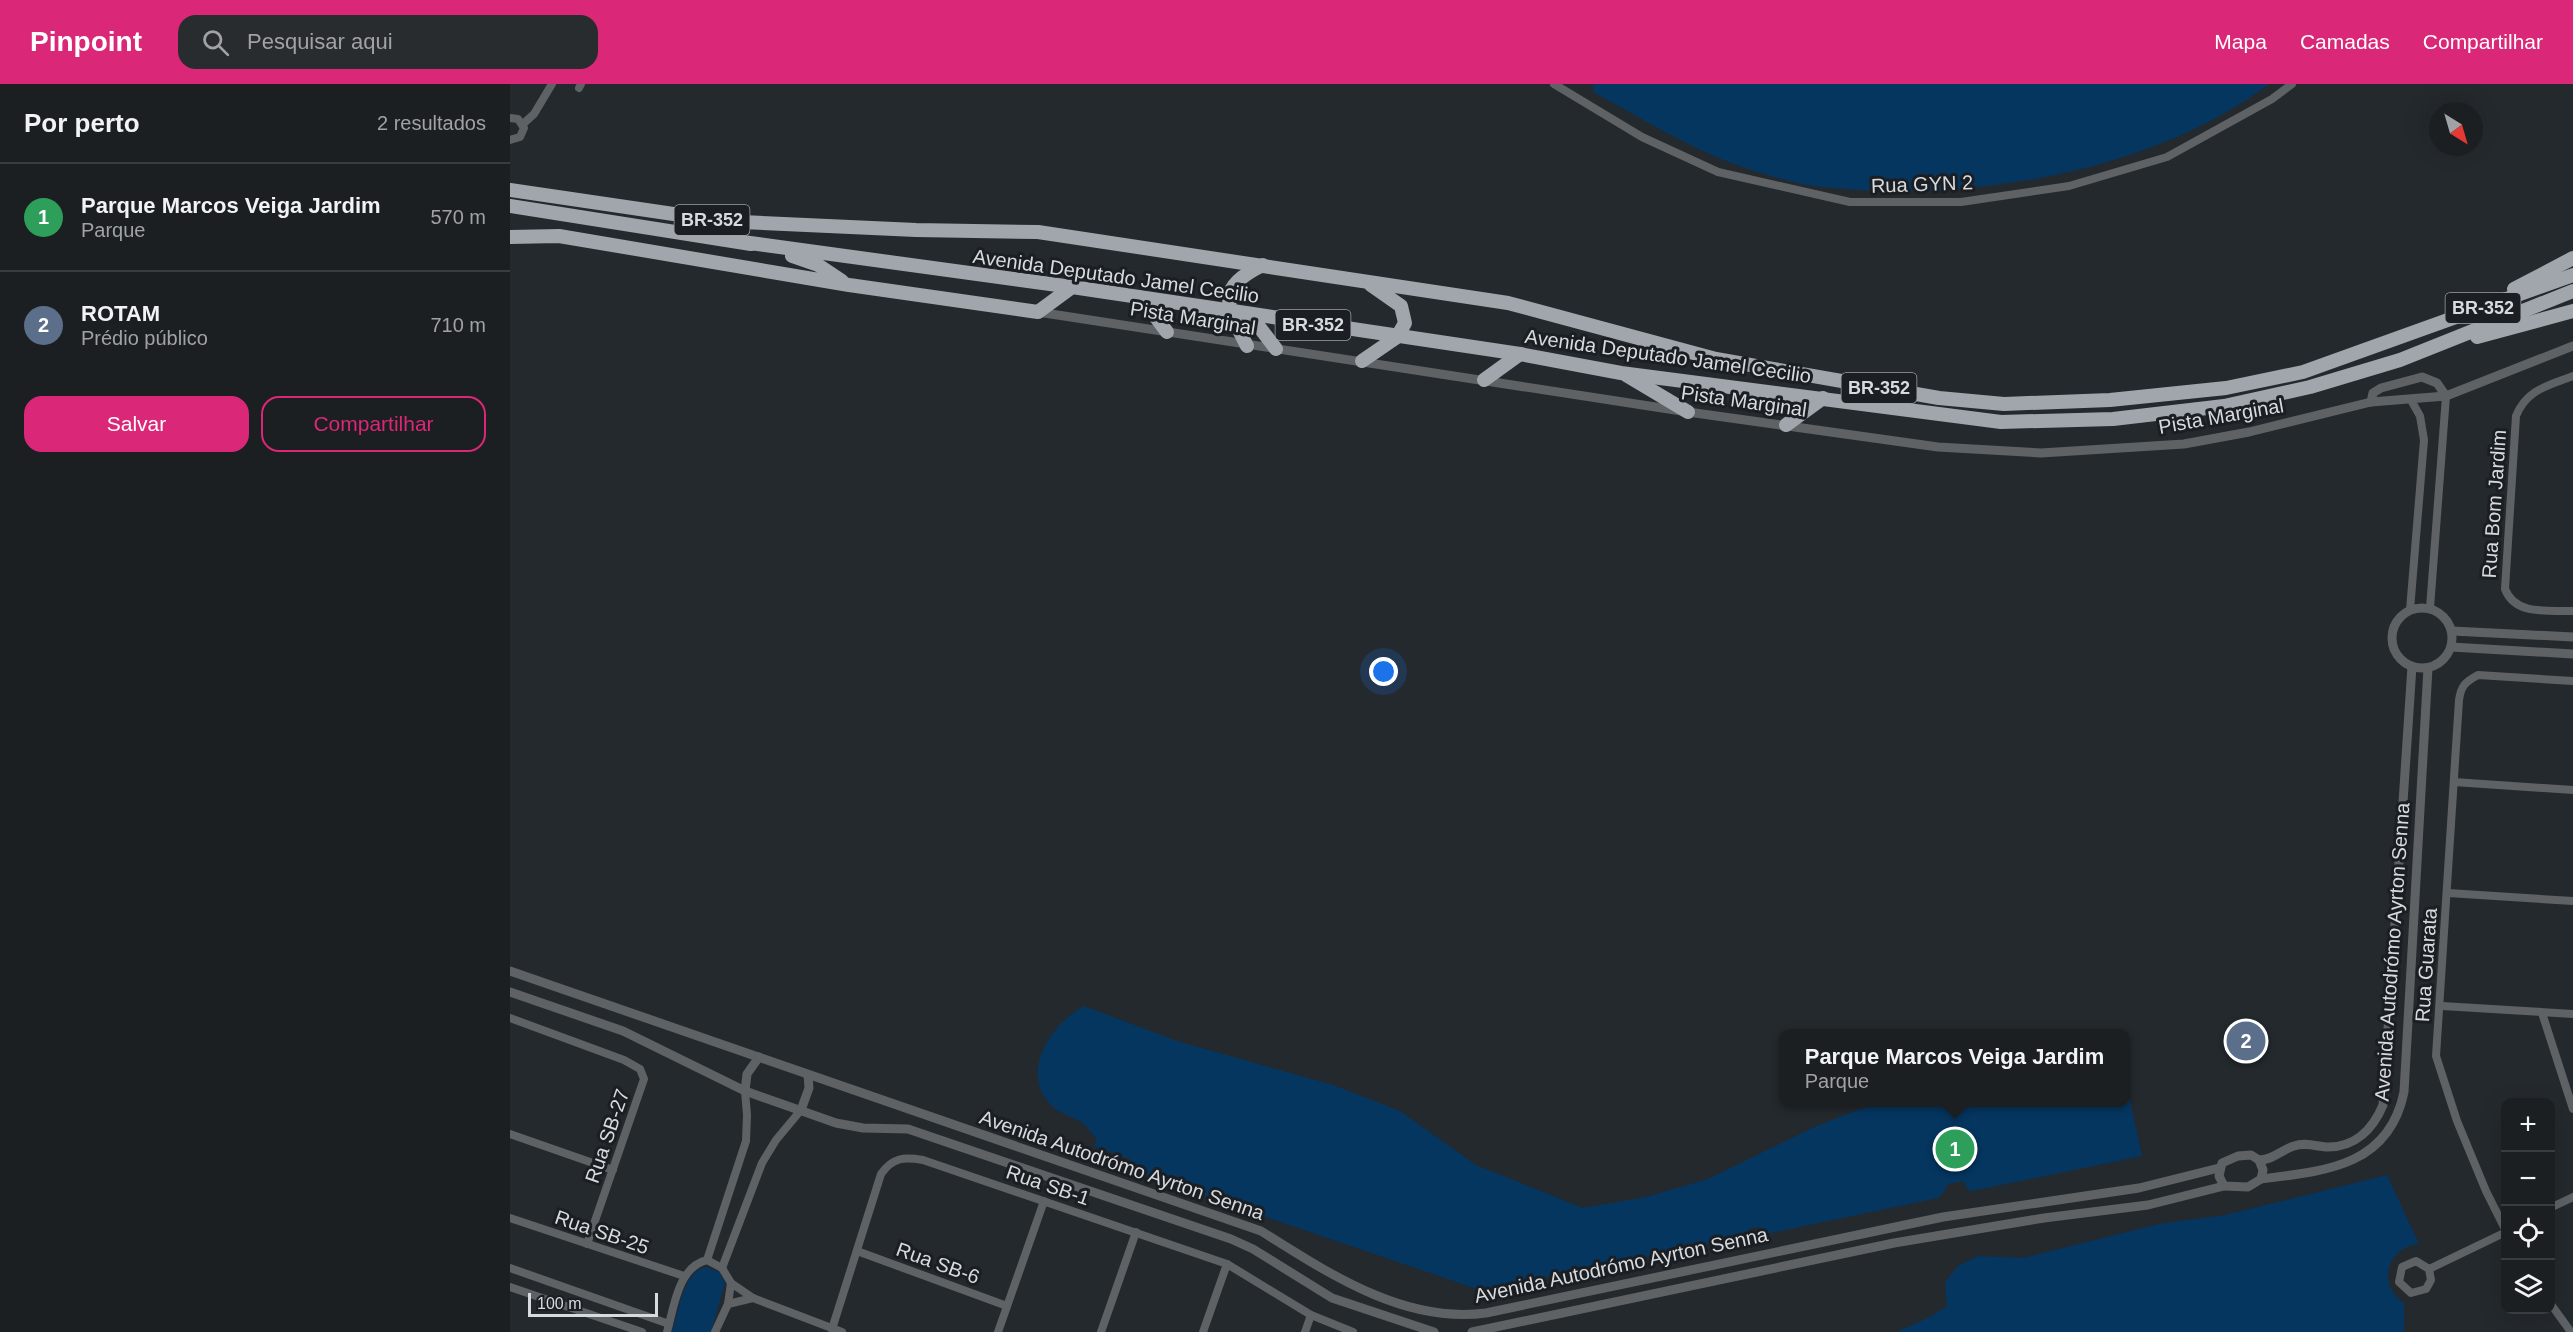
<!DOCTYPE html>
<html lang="pt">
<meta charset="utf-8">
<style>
body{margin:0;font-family:Helvetica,sans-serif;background:#282c2f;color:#f1f3f6}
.controls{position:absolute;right:18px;bottom:18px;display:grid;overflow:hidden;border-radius:12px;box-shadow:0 6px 24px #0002}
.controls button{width:54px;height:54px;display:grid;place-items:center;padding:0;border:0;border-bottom:2px solid #393d40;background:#1b1f22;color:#f1f3f6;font:30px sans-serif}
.compass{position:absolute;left:1919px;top:18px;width:54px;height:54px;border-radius:50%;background:#1b1f22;box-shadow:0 6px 24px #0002;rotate:143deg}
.scale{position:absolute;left:18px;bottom:15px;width:130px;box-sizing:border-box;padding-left:6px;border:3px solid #d8dbde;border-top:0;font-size:16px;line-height:21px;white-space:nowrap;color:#d8dbde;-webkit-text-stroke:4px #1b1f24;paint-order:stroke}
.you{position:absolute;left:874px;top:588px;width:21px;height:21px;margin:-15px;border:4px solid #fff;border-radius:50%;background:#1a73e8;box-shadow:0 0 0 9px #1a73e833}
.badge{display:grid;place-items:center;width:39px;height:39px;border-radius:50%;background:#db2777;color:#fff;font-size:20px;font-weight:700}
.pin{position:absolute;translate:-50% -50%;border:3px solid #fff;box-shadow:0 2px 6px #0006}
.popup{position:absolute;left:1269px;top:945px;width:351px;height:78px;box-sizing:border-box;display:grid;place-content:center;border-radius:12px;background:#1b1f22;filter:drop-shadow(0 2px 4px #0005);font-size:20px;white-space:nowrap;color:#a0a2a5}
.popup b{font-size:22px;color:#f1f3f6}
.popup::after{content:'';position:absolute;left:50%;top:100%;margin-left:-12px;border:12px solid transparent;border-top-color:#1b1f22}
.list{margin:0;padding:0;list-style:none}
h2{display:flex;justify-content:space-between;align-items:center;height:78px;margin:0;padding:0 24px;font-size:26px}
h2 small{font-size:20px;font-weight:400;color:#a0a2a5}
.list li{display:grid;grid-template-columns:39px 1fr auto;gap:18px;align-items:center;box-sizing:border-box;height:108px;padding:0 24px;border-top:2px solid #393d40}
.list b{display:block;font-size:22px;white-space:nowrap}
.list p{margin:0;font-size:20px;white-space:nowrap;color:#a0a2a5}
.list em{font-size:20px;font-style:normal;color:#a0a2a5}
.actions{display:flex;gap:12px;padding:18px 24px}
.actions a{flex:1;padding:14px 0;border:2px solid #db2777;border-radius:18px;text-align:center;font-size:21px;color:#db2777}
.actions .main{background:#db2777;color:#fff}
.icon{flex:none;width:33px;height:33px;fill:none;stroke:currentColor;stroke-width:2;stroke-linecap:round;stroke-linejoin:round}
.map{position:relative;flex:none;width:2063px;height:1248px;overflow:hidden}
header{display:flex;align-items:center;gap:36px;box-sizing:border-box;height:84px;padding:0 30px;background:#db2777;color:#fff}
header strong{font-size:28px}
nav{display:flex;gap:33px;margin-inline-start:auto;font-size:21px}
.search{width:420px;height:54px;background:#282c2f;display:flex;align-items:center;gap:15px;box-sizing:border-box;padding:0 21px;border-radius:18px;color:#a0a2a5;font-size:22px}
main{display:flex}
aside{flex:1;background:#1b1f22}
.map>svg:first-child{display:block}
</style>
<header>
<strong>Pinpoint</strong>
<div class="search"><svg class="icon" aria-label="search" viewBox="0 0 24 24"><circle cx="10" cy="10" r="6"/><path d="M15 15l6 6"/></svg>Pesquisar aqui</div>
<nav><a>Mapa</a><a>Camadas</a><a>Compartilhar</a></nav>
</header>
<main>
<aside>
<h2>Por perto<small>2 resultados</small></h2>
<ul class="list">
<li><span class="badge" style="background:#2e9e5b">1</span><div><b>Parque Marcos Veiga Jardim</b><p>Parque</p></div><em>570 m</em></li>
<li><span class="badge" style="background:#5c6f8a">2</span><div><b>ROTAM</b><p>Prédio público</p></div><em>710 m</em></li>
</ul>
<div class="actions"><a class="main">Salvar</a><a>Compartilhar</a></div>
</aside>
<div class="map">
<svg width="2063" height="1248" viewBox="0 0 2063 1248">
<rect width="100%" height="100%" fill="#24292e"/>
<!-- green -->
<g fill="#053660">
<path d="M1083 0H1759C1641 89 1457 119 1313 103 1290 101 1264 93 1242 86 1186 69 1134 35 1083 8Z"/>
<path d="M574 922 667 957 823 1001 890 1027 966 1081 1073 1124 1136 1113 1198 1095 1302 1044 1350 1025 1379 1019 1616 1018V998L1632 1072 1462 1107 1457 1105 1454 1097 1438 1100 1434 1108 1428 1114 1256 1150 1250 1143 1239 1145 1234 1153 970 1206 626 1089 620 1075 584 1062 587 1055C582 1050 577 1042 571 1038 562 1032 549 1030 542 1022 508 989 541 940 574 922Z"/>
<path d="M1877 1091 1909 1160C1877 1163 1866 1201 1894 1219V1248H1386L1418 1234 1437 1222 1435 1198 1449 1181 1469 1172 1513 1174 1649 1140 1715 1131Z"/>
<path d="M197 1183 209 1188 215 1199 201 1248H162C169 1228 173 1186 197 1183Z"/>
</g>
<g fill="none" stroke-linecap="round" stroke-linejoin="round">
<!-- minor -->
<g stroke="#5f6264" stroke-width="8">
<polyline points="1044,0 1132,53 1208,88 1340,118 1451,118 1559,102 1657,73 1762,15 1782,0"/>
<polyline points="69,4 71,0"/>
<polyline points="0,34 8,35 14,44 10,53 0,56"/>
<polyline points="13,40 24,30 42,0"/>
<path d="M2063 292C2038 302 2017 305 2006 332L1995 505C2005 532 2039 526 2063 527"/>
<polyline points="1920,524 1936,312"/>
<polyline points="1900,526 1914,356 1910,332 1901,316"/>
<polyline points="1944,698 2063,706"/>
<polyline points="1938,809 2063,817"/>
<polyline points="1932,922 2063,930"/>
<polyline points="2032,929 2063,1025"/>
<polyline points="0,934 114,976 130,985 134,995 77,1160"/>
<polyline points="0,1050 103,1086"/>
<polyline points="2040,1124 2063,1113"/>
<polyline points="0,1134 174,1192"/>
<path d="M1996 1147 1976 1107 1947 1037 1926 972 1949 616C1951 602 1955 598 1968 591L2063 597"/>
<polyline points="347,1167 497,1222"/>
<polyline points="197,1176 236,1057 237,1031 235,1007"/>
<polygon points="1906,1177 1919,1185 1921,1196 1916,1205 1901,1209 1889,1198 1892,1183"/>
<polyline points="0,1184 159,1240"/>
<polyline points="212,1184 252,1079 266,1056 291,1026"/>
<polyline points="1919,1185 1996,1148"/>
<polyline points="221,1199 243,1214 332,1248"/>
<polyline points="0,1203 132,1248"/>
<polyline points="2040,1219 2061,1248"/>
<polyline points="218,1220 243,1214"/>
<path d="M322 1245 371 1090C383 1073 394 1073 413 1076L717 1180 801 1231 843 1248"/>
<path d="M157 1248C164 1223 168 1183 197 1176L212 1184 221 1199 218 1220 205 1248"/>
<polyline points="488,1248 534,1117"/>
<polyline points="591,1248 626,1148"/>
<polyline points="693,1248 717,1180"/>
<polyline points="795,1248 801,1231"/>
</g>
<!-- tertiary -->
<g stroke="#5f6264" stroke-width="9">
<polyline points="528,228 1178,328 1428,363 1531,369 1674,360 1739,348 1861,318 1936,312 2063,262"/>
<polyline points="1861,318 1863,309 1871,304 1912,293 1927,299 1936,312"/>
<circle cx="1912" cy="554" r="30"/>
<polyline points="1942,547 2063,553"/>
<polyline points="1941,563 2063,570"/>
<path d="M0 887 751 1147C818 1189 894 1240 976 1229L1433 1133 1629 1104 1709 1084"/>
<polyline points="0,908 113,947 235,1007 326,1039 353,1044 398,1045 721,1155 743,1165 822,1214 924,1248"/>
<polyline points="235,1007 237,990 249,973"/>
<polyline points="291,1026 299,1004 298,991"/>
<polygon points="1741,1071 1749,1076 1753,1086 1751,1095 1738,1103 1714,1102 1709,1092 1712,1079 1728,1072"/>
<path d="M1749 1076C1763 1076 1771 1066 1784 1062 1795 1058 1805 1062 1816 1063 1845 1064 1863 1045 1873 1021L1902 582"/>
<path d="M1751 1095C1816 1087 1879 1082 1894 1008L1918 584"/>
<polyline points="962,1248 1384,1159 1534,1134 1638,1121 1714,1102"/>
</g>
<!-- trunk -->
<g stroke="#a0a6ab" stroke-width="14">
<polyline points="0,106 211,137 406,146 528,148 998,219 1206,275 1429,314 1494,320 1600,316 1716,304 1793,288 2063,191"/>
<polyline points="0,122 241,160"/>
<polyline points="0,153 49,152 339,201 528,228 562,203"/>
<polyline points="233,158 562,203 1010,270 1111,289 1491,338 1603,335 1714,322 1800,303 1890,276 2063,207"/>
<polyline points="282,172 308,181 332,197"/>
<polyline points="2004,205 2063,174"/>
<polyline points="633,216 657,248"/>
<polyline points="741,232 766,265"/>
<polyline points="1967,253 2063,227"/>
<path d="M737 262C716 221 705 204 753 181"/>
<polyline points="852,277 887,253 895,239 891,222 861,201"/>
<polyline points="1116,291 1178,328"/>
<polyline points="974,296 1010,270"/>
<polyline points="1276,341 1313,314"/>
</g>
</g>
<g text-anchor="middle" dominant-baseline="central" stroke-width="6" stroke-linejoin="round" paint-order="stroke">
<!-- shield labels -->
<g fill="#1b1f24" stroke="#9fa3a6" stroke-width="1.5">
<rect x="164.5" y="121" width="75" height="30" rx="4.5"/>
<rect x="1935.5" y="209" width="75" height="30" rx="4.5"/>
<rect x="765.5" y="226" width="75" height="30" rx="4.5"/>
<rect x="1331.5" y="289" width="75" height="30" rx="4.5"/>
</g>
<g font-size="18" font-weight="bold" fill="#d8dbde">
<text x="202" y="136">BR-352</text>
<text x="1973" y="224">BR-352</text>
<text x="803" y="241">BR-352</text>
<text x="1369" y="304">BR-352</text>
</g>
<!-- street labels -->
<g font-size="20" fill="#d8dbde" stroke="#1b1f24">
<text transform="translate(1412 100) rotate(-2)">Rua GYN 2</text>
<text transform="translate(606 192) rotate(8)">Avenida Deputado Jamel Cecilio</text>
<text transform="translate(683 234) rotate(9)">Pista Marginal</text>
<text transform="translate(1158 272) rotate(8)">Avenida Deputado Jamel Cecilio</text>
<text transform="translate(1234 317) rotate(8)">Pista Marginal</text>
<text transform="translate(1711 332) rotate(-10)">Pista Marginal</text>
<text transform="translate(1984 420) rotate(-86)">Rua Bom Jardim</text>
<text transform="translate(1882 868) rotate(-86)">Avenida Autodrómo Ayrton Senna</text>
<text transform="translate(1916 881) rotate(-86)">Rua Guarata</text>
<text transform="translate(97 1052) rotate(-71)">Rua SB-27</text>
<text transform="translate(612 1081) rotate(19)">Avenida Autodrómo Ayrton Senna</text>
<text transform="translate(538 1101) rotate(19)">Rua SB-1</text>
<text transform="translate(92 1148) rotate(19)">Rua SB-25</text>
<text transform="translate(428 1179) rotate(20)">Rua SB-6</text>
<text transform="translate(1111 1181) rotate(-12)">Avenida Autodrómo Ayrton Senna</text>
</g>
</g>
</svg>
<div class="controls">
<button>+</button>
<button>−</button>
<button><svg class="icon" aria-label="locate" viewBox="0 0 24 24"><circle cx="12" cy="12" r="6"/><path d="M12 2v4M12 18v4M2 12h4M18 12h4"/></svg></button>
<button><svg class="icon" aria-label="layers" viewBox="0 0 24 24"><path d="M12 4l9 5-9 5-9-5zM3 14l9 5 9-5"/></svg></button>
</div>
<svg class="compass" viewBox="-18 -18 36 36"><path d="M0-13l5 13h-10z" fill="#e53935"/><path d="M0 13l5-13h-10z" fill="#a0a2a5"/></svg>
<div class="scale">100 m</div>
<div class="you"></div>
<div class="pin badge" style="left:1445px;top:1065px;background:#2e9e5b">1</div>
<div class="popup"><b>Parque Marcos Veiga Jardim</b>Parque</div>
<div class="pin badge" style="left:1736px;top:957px;background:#5c6f8a">2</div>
</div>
</main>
